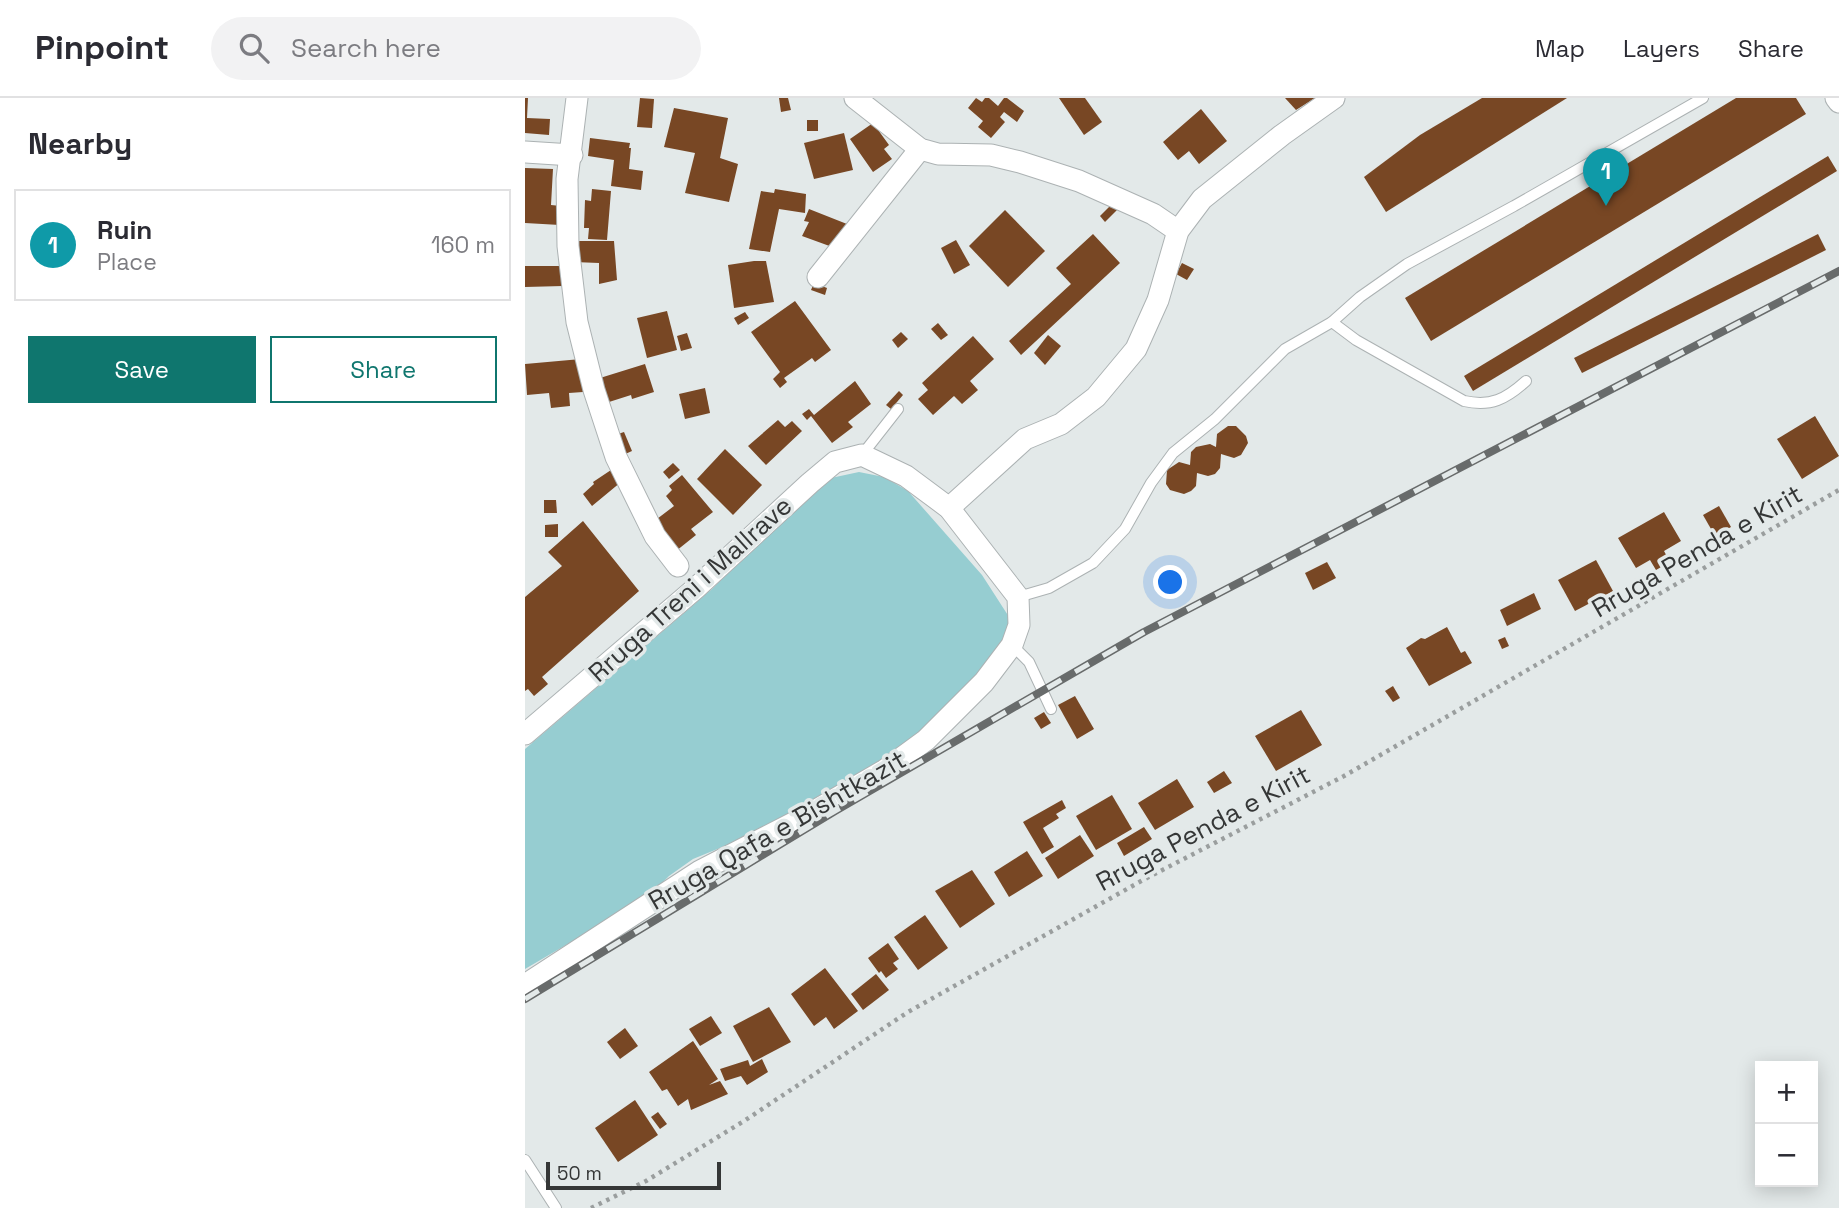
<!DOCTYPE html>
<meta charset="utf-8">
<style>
body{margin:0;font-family:"Space Grotesk",sans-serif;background:#f2f2f3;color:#2b2b33}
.controls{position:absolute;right:21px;bottom:21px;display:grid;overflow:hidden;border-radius:0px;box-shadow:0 4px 18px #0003}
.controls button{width:63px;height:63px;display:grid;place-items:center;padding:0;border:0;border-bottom:2px solid #e1e1e2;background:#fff;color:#2b2b33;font:35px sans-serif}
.scale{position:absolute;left:21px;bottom:18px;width:175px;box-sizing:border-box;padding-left:7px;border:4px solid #353737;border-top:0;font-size:19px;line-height:24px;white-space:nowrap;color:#353737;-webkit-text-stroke:5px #e3e9e9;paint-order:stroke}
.you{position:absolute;left:646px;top:485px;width:24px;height:24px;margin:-18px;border:5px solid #fff;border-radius:50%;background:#1a73e8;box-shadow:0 0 0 10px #1a73e833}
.badge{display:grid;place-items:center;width:46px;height:46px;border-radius:50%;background:#0f766e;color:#fff;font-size:23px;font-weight:700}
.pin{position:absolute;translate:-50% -58px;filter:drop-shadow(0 2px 4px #0008)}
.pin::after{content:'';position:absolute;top:37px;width:24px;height:21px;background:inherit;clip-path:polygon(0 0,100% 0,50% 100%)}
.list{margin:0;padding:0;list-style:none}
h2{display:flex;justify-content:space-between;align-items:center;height:91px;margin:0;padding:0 28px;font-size:30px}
h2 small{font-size:23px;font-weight:400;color:#7c7c81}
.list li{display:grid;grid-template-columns:46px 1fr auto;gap:21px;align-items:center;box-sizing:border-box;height:112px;margin:0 14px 14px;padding:0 14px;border:2px solid #e1e1e2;border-radius:0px}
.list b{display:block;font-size:26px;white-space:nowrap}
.list p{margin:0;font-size:23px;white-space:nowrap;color:#7c7c81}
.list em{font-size:23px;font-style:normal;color:#7c7c81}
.actions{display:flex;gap:14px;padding:21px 28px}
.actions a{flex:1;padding:16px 0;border:2px solid #0f766e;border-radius:0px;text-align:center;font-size:24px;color:#0f766e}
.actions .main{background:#0f766e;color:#fff}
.icon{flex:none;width:38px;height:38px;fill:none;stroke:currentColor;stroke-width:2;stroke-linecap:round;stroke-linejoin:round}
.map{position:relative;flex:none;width:1314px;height:1110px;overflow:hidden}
header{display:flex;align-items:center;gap:42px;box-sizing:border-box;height:98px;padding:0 35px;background:#fff;border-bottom:2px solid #e1e1e2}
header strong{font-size:33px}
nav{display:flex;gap:38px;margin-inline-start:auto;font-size:24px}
.search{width:490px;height:63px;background:#f2f2f3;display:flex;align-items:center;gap:18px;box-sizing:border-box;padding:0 24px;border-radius:38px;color:#7c7c81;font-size:26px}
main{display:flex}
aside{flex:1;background:#fff}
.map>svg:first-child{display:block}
</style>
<header>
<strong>Pinpoint</strong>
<div class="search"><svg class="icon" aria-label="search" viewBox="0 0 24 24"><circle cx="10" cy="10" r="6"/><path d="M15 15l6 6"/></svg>Search here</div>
<nav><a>Map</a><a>Layers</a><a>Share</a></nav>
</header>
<main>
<aside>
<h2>Nearby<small></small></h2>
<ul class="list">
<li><span class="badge" style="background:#0f9aa8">1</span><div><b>Ruin</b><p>Place</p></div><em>160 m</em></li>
</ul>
<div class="actions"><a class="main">Save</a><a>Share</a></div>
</aside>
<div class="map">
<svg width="1314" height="1110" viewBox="0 0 1314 1110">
<rect width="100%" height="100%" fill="#e3e9e9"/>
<!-- green -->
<polygon fill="#96cdd1" points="334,374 359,379 383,393 457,477 486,522 478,552 401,628 349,669 239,732 168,761 144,778 123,799 0,871 0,651 187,491 270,410 306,380"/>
<!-- building -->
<g fill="#784724">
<polygon points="0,0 3,0 2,20 25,21 24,37 0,35"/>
<polygon points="115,0 129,1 127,30 112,29"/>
<polygon points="254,0 263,0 266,12 256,14"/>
<polygon points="451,0 457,4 460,0 464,0 473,8 479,0 482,0 499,13 492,24 479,14 475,19 480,24 466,40 453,29 458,23 443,10"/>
<polygon points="534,0 560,0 577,24 559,37"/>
<polygon points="760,0 790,0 771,12"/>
<polygon points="957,0 1042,0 861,114 839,79 895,37"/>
<polygon points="1211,0 1271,0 1281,16 906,243 880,200"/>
<polygon points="149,10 203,20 195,60 213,66 204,104 160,95 170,55 139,49"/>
<polygon points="676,11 702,43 674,66 664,53 653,62 638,44"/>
<rect x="282" y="22" width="11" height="11"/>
<polygon points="348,25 364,47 359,51 367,61 348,74 325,41"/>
<polygon points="319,35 328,72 289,81 279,45"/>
<polygon points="65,40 105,45 104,50 106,50 104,71 118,73 116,92 86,88 89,62 63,58"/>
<polygon points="1303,58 1312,73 948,293 939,278"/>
<polygon points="0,70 28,71 26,107 36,108 35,127 0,125"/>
<polygon points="67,91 86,93 82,142 63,141 64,130 59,130 60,102 66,103"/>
<polygon points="250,91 281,96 280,115 254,111 245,154 224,151 236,93 249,95"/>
<polygon points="586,107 592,112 580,124 575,118"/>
<polygon points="284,111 327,128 310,150 277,138 284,124 279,123"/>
<polygon points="480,112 520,153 483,189 444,148"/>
<polygon points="568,136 595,165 496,257 484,243 546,186 531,170"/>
<polygon points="1293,136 1301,152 1057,275 1049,260"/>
<polygon points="431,142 445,167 429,176 416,150"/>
<polygon points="47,143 89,143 92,182 74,186 74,165 49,164"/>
<polygon points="229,163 241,163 249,204 209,210 203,167"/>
<polygon points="657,165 669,171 662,182 651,176"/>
<polygon points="0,168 37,168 38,188 0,189"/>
<polygon points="289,185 302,190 300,197 286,192"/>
<polygon points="270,203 306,252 290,264 287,260 259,280 262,284 255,290 248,281 255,274 226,234"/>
<polygon points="142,213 152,252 122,260 112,220"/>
<polygon points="220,214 224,220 213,227 209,220"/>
<polygon points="413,225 423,237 416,242 406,231"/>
<polygon points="376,234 383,241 373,250 367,242"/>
<polygon points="162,235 167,250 156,253 152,238"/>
<polygon points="523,237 536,248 520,267 509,255"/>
<polygon points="448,238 469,261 445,283 453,292 437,306 429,298 408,317 393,301 403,292 397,285"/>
<polygon points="56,261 58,294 44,295 45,308 26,310 24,295 2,297 0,266"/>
<polygon points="120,266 129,294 107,301 106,297 84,304 75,280"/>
<polygon points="330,283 346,306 323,324 328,329 307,345 286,318 282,322 277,316 284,311 289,317"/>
<polygon points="180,290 185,315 160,321 154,296"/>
<polygon points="374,293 378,297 366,311 361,307"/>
<polygon points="1290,318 1314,358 1277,381 1252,341"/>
<polygon points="253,322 260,329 267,323 277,333 241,367 223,348"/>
<polygon points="703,328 711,328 721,338 723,345 716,357 709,360 696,356 695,370 690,376 683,378 672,375 671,388 666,393 659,396 645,392 641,386 642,372 654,364 665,367 666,354 671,349 685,346 691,349 692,336"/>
<polygon points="99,334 107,353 98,357 90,337"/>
<polygon points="200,351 237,387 208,417 172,381"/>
<polygon points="148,365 155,372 144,381 138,374"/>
<polygon points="86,372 96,384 67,408 58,396 69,386 68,384"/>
<polygon points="157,377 188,414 166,431 171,437 151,453 128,424 149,408 141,398 147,392 144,388"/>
<polygon points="19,402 31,402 32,415 19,415"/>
<polygon points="1194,408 1206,429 1190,438 1178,417"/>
<polygon points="1139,414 1156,443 1139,453 1145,464 1131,472 1125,462 1111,470 1093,440"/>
<polygon points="58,423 114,493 17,579 23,586 9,598 3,591 0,593 0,499 37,468 23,454"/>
<polygon points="33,426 33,439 20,439 20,427"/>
<polygon points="1071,462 1088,493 1050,513 1033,482"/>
<polygon points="802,464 811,480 788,492 780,475"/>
<polygon points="1009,495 1016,511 982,528 975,512"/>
<polygon points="922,529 936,555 940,553 947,565 904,588 881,550 896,540 900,541"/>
<polygon points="980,539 984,548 977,551 973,542"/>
<polygon points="868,588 875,600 868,604 860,593"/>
<polygon points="550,598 569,631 552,641 533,607"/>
<polygon points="776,612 797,647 751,673 730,638"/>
<polygon points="519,614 526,625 516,631 509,620"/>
<polygon points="699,673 707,685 689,695 682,684"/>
<polygon points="652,681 669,709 630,732 613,705"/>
<polygon points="587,697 607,731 571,752 551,718"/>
<polygon points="537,702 541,710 531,716 534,720 518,730 529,749 517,756 498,724"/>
<polygon points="619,729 627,741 599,758 592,745"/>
<polygon points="555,737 569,758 533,781 520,760"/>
<polygon points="502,753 518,778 484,799 469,774"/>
<polygon points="447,772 470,806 435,830 410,793"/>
<polygon points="400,817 423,850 393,872 369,839"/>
<polygon points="363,845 374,861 368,865 373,871 361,880 356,873 354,875 343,860"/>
<polygon points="300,870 333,913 309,931 301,919 289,928 266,896"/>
<polygon points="351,876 364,892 338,912 326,896"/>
<polygon points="244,909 266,944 228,964 208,928"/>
<polygon points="186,918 197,935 175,948 164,931"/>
<polygon points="100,930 113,948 95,961 82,944"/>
<polygon points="168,943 193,981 184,987 195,983 203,996 166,1012 163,1001 153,1008 142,991 137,993 124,974"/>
<polygon points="237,961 243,974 222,987 216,978 200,983 195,971 223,962 225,968"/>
<polygon points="110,1002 133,1037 93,1064 70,1030"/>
<polygon points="133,1014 142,1026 135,1031 126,1019"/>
</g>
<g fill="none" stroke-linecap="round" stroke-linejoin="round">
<defs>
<g id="service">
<path d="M807 224 831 242 939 303C966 309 981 301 1001 283"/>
<polyline points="337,357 373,311"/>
<polyline points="493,499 524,490 568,465 600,431 626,385 648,355 690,321 760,251 807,224 835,199 882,166 989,108 1178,0"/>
<polyline points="487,547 504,564 526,611"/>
<polyline points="0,1062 31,1110"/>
</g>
<g id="minor">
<polyline points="52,0 42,81 43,148 52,224 69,292 91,359 130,438 153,468"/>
<polyline points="330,0 395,51 413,56 466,57 495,64 554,83 628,116 653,133"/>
<polyline points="1311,0 1314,4"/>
<polyline points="0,54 47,57"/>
<polyline points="293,179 395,51"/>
<polyline points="424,410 500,341 536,326 571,299 611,251 633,202 653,133 677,101 757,37 809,0"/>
<polyline points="0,636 171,490 285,385 310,364 337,357 381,378 424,410 493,499 494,527 487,547 459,584 401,642 360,672 276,721 175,773 0,887"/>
</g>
</defs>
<!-- service casing -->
<use href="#service" stroke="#acb2b3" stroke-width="12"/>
<!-- minor casing -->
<use href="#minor" stroke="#acb2b3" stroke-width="23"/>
<!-- path -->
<polyline stroke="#9a9e9e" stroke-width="4.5" stroke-dasharray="3.5 5" stroke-linecap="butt" points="66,1110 121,1083 219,1023 383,914 618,782 819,678 1314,392"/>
<!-- service -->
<use href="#service" stroke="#fff" stroke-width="10"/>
<!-- minor -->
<use href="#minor" stroke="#fff" stroke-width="21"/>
<defs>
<polyline id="rail" points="0,901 310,713 619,534 1314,173"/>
</defs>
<!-- rail casing -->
<use href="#rail" stroke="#686b6b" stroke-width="8"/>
<!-- rail -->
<use href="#rail" stroke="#e3e9e9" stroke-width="5" stroke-dasharray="16" stroke-linecap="butt"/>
</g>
<g text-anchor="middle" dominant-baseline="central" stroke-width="7" stroke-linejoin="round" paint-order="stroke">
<!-- street labels -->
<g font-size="26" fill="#353737" stroke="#e3e9e9">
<text transform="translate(1172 453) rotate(-30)">Rruga Penda e Kirit</text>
<text transform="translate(165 491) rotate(-42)">Rruga Treni i Mallrave</text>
<text transform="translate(678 730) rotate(-28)">Rruga Penda e Kirit</text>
<text transform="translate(252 732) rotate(-30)">Rruga Qafa e Bishtkazit</text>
</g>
</g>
</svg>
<div class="controls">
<button>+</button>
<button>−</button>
</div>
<div class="scale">50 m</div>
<div class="you"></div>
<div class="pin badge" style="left:1081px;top:108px;background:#0f9aa8">1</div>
</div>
</main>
